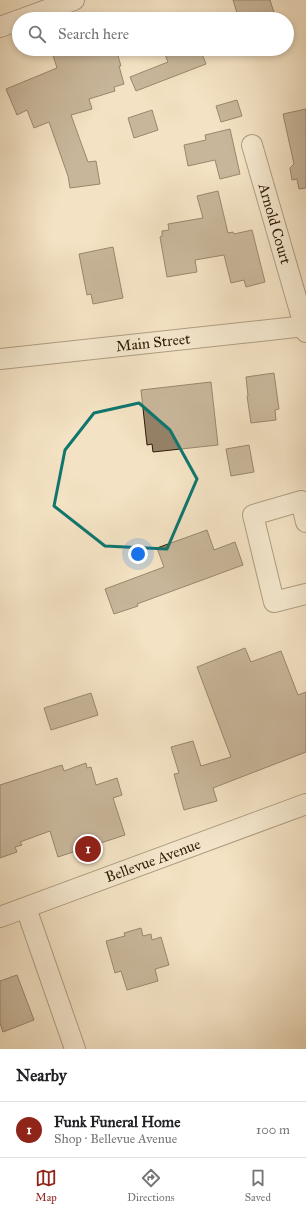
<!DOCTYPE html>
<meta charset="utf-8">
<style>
body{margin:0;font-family:"IM FELL Great Primer",serif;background:#f2f2f2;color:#202124}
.you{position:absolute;left:138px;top:554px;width:14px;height:14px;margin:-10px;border:3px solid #fff;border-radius:50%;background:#1a73e8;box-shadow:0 0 0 6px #1a73e833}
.badge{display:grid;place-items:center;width:26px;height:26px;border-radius:50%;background:#8f2418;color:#fff;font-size:13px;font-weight:700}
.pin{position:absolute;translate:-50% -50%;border:2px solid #fff;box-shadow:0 1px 4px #0006}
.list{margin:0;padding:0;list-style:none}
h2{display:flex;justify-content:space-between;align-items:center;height:52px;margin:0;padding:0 16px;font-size:17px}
h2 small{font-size:13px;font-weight:400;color:#757577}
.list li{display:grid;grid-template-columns:26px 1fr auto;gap:12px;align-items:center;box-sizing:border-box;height:56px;padding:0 16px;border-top:1px solid #e0e0e0}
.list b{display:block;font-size:15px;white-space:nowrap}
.list p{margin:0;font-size:13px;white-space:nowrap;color:#757577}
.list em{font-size:13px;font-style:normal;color:#757577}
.icon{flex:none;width:22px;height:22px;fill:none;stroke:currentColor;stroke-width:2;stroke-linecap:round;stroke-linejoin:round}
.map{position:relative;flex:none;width:306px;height:1049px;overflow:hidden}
.search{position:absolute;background:#fff;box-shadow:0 2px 6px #0003;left:12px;right:12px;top:12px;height:44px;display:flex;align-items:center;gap:10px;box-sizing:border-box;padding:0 14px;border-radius:22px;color:#757577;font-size:15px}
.sheet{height:108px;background:#fff}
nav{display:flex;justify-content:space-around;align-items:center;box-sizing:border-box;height:56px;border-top:1px solid #e0e0e0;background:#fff;font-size:11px;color:#757577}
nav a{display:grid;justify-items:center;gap:2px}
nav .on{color:#8f2418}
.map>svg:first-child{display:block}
</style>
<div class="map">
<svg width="306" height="1049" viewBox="0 0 306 1049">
<rect width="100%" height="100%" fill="#f3e2c3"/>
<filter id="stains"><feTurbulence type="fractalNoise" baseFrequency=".005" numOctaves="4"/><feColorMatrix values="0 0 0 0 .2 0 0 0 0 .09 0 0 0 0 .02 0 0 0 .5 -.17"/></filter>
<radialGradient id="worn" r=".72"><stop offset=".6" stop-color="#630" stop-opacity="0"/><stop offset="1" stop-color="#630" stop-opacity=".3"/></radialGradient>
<!-- building -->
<g fill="#948268" stroke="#2d1a06">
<polygon points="233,0 270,0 276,19 239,19"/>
<polygon points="51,49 116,49 121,66 119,66 124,84 114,87 115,91 89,99 92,109 71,115 88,162 96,161 100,184 70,188 68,176 49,122 34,128 27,110 17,115 6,89 57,68"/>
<polygon points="163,49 200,49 206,64 136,91 130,77 168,62"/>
<polygon points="237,100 242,116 221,122 216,106"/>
<polygon points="306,109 306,188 299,189 297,179 292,180 290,168 294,164 283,114"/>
<polygon points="152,110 158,130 134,138 128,118"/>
<polygon points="230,129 240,174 220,179 215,160 188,166 184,145 206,140 205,135"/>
<polygon points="218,191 228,233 233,232 234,234 252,230 265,282 246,287 244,280 231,283 224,255 195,260 197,272 167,277 160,237 162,236 162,231 169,230 168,224 203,218 197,196"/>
<polygon points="113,247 123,298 93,304 91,294 87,295 79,254"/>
<polygon points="274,373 279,409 275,410 276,420 251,423 247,396 248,396 246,377"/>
<polygon points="211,382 218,445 153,452 152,444 147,445 141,390"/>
<polygon points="249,445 254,472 231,476 226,449"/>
<polygon points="207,530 214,550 235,542 243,565 137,604 138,606 114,614 105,589 164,567 157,548"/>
<polygon points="245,648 251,662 281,651 298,695 306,692 306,752 213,788 217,801 184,810 174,774 179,773 171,747 193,741 201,766 231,757 197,667"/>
<polygon points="91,693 98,715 51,730 44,708"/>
<polygon points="86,763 87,768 91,767 96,785 117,778 122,795 113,798 125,835 58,857 50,831 20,842 22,845 15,847 17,852 0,858 0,785 62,765 64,771"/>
<polygon points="141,928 143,936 151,934 152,940 161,937 169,965 155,969 158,981 127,990 121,971 115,973 106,941 125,936 124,933"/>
<polygon points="17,975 34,1020 3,1032 0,1023 0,981"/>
</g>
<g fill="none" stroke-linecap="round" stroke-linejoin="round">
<defs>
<g id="minor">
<polyline points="22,19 74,0"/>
<polyline points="0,27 19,20"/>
<path id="s1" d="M252 145 306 332"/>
<path id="s2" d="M0 359 306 326"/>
<polyline points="306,522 301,501 253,515 274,602 306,594"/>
<polyline points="26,908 75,1049"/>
<path id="s3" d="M0 917 306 804"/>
</g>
</defs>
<!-- minor casing -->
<use href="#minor" stroke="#5e4c35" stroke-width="22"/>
<!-- minor -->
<use href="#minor" stroke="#f7ecd8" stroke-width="20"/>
</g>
<!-- marked area -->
<path d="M0 0H306V1049H0ZM139 403 170 430 197 479 167 549 105 546 54 506 65 450 94 413Z" fill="#f3e2c3" fill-opacity=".55" fill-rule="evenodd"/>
<path fill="none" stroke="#0f766e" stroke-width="3" stroke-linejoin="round" d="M139 403 170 430 197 479 167 549 105 546 54 506 65 450 94 413Z"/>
<g text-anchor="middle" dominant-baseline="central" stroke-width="3" stroke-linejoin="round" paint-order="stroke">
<!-- street labels -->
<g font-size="15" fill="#2d1a06" stroke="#f7ecd8">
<text stroke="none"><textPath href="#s1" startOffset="82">Arnold Court</textPath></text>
<text stroke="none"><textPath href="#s2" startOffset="154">Main Street</textPath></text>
<text stroke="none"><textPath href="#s3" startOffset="163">Bellevue Avenue</textPath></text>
</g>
</g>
<rect width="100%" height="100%" filter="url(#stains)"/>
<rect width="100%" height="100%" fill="url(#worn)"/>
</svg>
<div class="you"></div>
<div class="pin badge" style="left:88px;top:849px">1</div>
<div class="search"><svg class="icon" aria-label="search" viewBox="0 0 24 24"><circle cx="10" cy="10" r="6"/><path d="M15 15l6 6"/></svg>Search here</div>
</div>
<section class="sheet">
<h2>Nearby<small></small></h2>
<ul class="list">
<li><span class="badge">1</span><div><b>Funk Funeral Home</b><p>Shop · Bellevue Avenue</p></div><em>100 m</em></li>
</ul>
</section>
<nav>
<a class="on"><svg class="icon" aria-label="map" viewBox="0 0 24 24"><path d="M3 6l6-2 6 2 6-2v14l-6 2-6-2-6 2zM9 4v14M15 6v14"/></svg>Map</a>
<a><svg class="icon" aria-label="directions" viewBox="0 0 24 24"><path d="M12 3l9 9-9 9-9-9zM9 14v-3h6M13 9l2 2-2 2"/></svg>Directions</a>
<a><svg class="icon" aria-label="saved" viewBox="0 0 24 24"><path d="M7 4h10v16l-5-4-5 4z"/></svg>Saved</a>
</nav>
